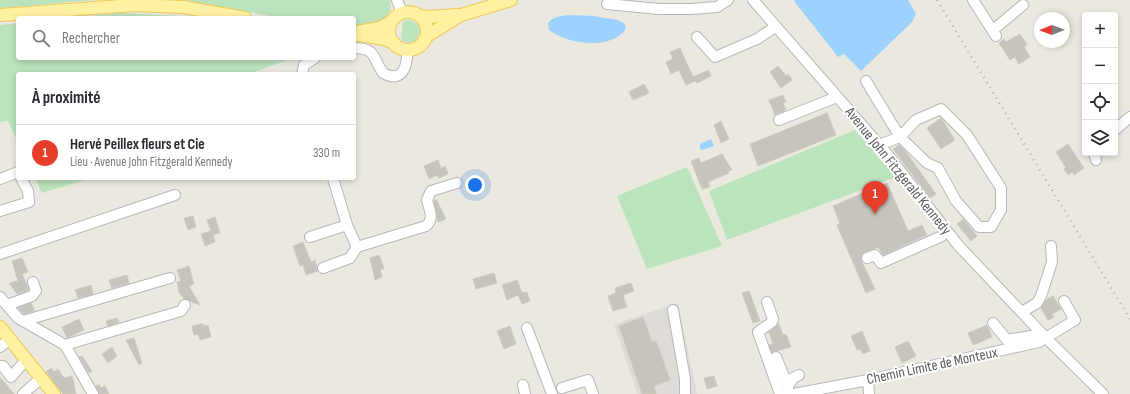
<!DOCTYPE html>
<html lang="fr">
<meta charset="utf-8">
<style>
body{margin:0;font-family:"Sofia Sans Condensed",sans-serif;background:#f7f7f7;color:#2b2b33}
.controls{position:absolute;right:12px;top:12px;display:grid;overflow:hidden;border-radius:4px;box-shadow:0 2px 6px #0003}
.controls button{width:36px;height:36px;display:grid;place-items:center;padding:0;border:0;border-bottom:1px solid #e1e1e2;background:#fff;color:#2b2b33;font:20px sans-serif}
.compass{position:absolute;left:1034px;top:12px;width:36px;height:36px;border-radius:50%;background:#fff;box-shadow:0 2px 6px #0003;rotate:269deg}
.you{position:absolute;left:475px;top:185px;width:14px;height:14px;margin:-10px;border:3px solid #fff;border-radius:50%;background:#1a73e8;box-shadow:0 0 0 6px #1a73e833}
.badge{display:grid;place-items:center;width:26px;height:26px;border-radius:50%;background:#e63e2a;color:#fff;font-size:13px;font-weight:700}
.pin{position:absolute;translate:-50% -33px;filter:drop-shadow(0 1px 2px #0008)}
.pin::after{content:'';position:absolute;top:21px;width:14px;height:12px;background:inherit;clip-path:polygon(0 0,100% 0,50% 100%)}
.list{margin:0;padding:0;list-style:none}
h2{display:flex;justify-content:space-between;align-items:center;height:52px;margin:0;padding:0 16px;font-size:17px}
h2 small{font-size:13px;font-weight:400;color:#7c7c81}
.list li{display:grid;grid-template-columns:26px 1fr auto;gap:12px;align-items:center;box-sizing:border-box;height:56px;padding:0 16px;border-top:1px solid #e1e1e2}
.list b{display:block;font-size:15px;white-space:nowrap}
.list p{margin:0;font-size:13px;white-space:nowrap;color:#7c7c81}
.list em{font-size:13px;font-style:normal;color:#7c7c81}
.icon{flex:none;width:22px;height:22px;fill:none;stroke:currentColor;stroke-width:2;stroke-linecap:round;stroke-linejoin:round}
.map{position:relative;flex:none;width:1130px;height:394px;overflow:hidden}
.search{position:absolute;background:#fff;box-shadow:0 2px 6px #0003;left:16px;top:16px;width:340px;height:44px;display:flex;align-items:center;gap:10px;box-sizing:border-box;padding:0 14px;border-radius:4px;color:#7c7c81;font-size:15px}
.panel{position:absolute;background:#fff;box-shadow:0 2px 6px #0003;left:16px;top:72px;width:340px;height:108px;border-radius:4px}
.map>svg:first-child{display:block}
</style>
<div class="map">
<svg width="1130" height="394" viewBox="0 0 1130 394">
<rect width="100%" height="100%" fill="#ebe9df"/>
<!-- industrial -->
<polygon fill="#dfdcd7" points="678,303 697,394 637,394 614,324"/>
<!-- green -->
<g fill="#bbe3bc">
<polygon points="0,0 95,0 0,8"/>
<path d="M181 0H390C394 23 371 24 354 26V18H282Z"/>
<polygon points="123,13 181,16 194,18 62,18"/>
<polygon points="410,20 419,25 420,32 415,41 408,43 401,40 403,21"/>
<polygon points="18,23 18,58 292,58 250,74 18,74 18,142 8,121 0,122 0,25"/>
<polygon points="855,130 896,177 727,240 709,191"/>
<polygon points="687,167 722,246 647,269 617,196"/>
<polygon points="35,178 91,178 42,193"/>
</g>
<!-- water -->
<g fill="#9dd1fe">
<polygon points="795,0 908,0 916,14 912,22 861,71 844,54 838,57 794,1"/>
<path d="M593 16 618 20 625 24 626 29C610 51 568 44 549 30L548 23C556 12 580 16 593 16Z"/>
<polygon points="711,139 714,146 703,150 700,149 700,144"/>
</g>
<!-- building -->
<g fill="#c6c4bc" stroke="#d0cbbe">
<polygon points="1020,34 1027,45 1024,47 1030,57 1019,64 1013,54 1015,57 1010,60 999,43 1004,39 1006,42"/>
<polygon points="680,48 693,77 709,70 711,76 697,83 695,81 686,85 679,70 671,74 666,62 673,59 670,52"/>
<polygon points="778,66 786,76 788,74 792,80 781,88 770,72"/>
<polygon points="644,84 649,93 633,100 629,92"/>
<polygon points="783,95 786,102 783,103 786,110 775,115 769,100"/>
<polygon points="827,113 836,135 758,166 750,144"/>
<polygon points="941,118 955,140 941,149 927,128"/>
<polygon points="721,121 729,139 721,143 714,125"/>
<polygon points="1068,144 1084,168 1074,175 1072,172 1068,175 1064,169 1066,168 1056,152"/>
<polygon points="899,145 906,152 936,194 930,198 893,149"/>
<polygon points="722,154 732,170 728,171 729,173 708,182 710,187 702,189 691,161 699,158 701,163"/>
<polygon points="438,160 441,168 445,166 448,174 439,178 437,175 429,179 424,166"/>
<polygon points="887,183 908,231 922,225 927,235 883,255 878,247 862,254 861,260 875,289 866,293 837,225 840,223 833,206"/>
<polygon points="436,199 446,219 438,222 434,201"/>
<polygon points="193,216 196,227 188,230 184,218"/>
<polygon points="215,217 220,233 213,235 215,242 205,246 201,234 211,231 207,220"/>
<polygon points="963,219 977,236 971,241 957,224"/>
<polygon points="303,242 311,262 315,260 318,271 306,275 303,265 300,266 293,246"/>
<polygon points="379,255 384,268 380,270 382,277 375,280 370,258"/>
<polygon points="22,258 28,272 22,274 29,290 17,294 9,283 18,281 12,261"/>
<polygon points="189,266 194,284 189,286 200,305 184,299 179,292 177,282 181,281 177,270"/>
<polygon points="494,273 497,283 476,289 473,279"/>
<polygon points="127,275 129,283 112,288 109,280"/>
<polygon points="517,280 522,293 527,292 530,301 522,304 518,295 507,300 502,285"/>
<polygon points="631,283 634,291 623,295 627,307 613,311 608,296 616,293 615,288"/>
<polygon points="91,285 93,294 78,298 75,290"/>
<polygon points="749,291 760,321 753,323 742,293"/>
<polygon points="1053,296 1061,309 1052,314 1054,317 1048,320 1041,308 1046,300"/>
<polygon points="31,303 35,311 24,314 18,308"/>
<polygon points="643,317 652,342 656,341 670,380 654,386 656,394 642,394 619,326"/>
<polygon points="117,318 119,322 108,326 106,321"/>
<polygon points="79,319 84,330 67,338 62,327"/>
<polygon points="200,324 203,324 204,326 208,325 211,337 200,340 198,334 194,335 192,326"/>
<polygon points="779,324 783,335 786,334 791,347 772,352 769,345 773,344 769,332"/>
<polygon points="987,325 992,337 973,345 968,333"/>
<polygon points="510,326 516,344 504,349 497,331"/>
<polygon points="862,331 870,351 863,354 860,349 857,350 851,336"/>
<polygon points="134,338 142,363 139,365 126,340"/>
<polygon points="908,341 916,356 902,363 895,347"/>
<polygon points="112,347 117,356 108,363 102,354"/>
<polygon points="82,356 92,371 89,373 79,357"/>
<polygon points="51,368 54,372 58,369 64,378 72,376 76,394 63,394 46,372"/>
<polygon points="714,376 717,386 707,389 704,378"/>
<polygon points="0,377 14,394 0,394"/>
<polygon points="99,385 101,388 105,386 109,394 99,394 96,386"/>
</g>
<g fill="none" stroke-linecap="round" stroke-linejoin="round">
<defs>
<g id="minor">
<polyline points="397,0 402,13"/>
<polyline points="753,0 888,155 958,245 1046,338 1103,394"/>
<polyline points="973,0 996,36"/>
<polyline points="607,4 659,9 691,9 717,7 728,0"/>
<polyline points="993,30 1023,5"/>
<polyline points="697,37 715,57 757,39 775,27"/>
<path d="M354 48C377 48 372 58 383 73 402 84 408 66 407 50"/>
<polyline points="302,74 304,65 315,58"/>
<polyline points="866,81 900,137 916,120 941,109 967,135 1001,188 1001,210 991,227 979,227 956,201 938,168 927,163 900,137 879,145"/>
<polyline points="779,120 837,97"/>
<polyline points="1115,130 1130,117"/>
<polyline points="1094,153 1096,160"/>
<path d="M333 178 347 225 357 247 426 226C435 219 429 209 427 200L431 191 457 183"/>
<polyline points="0,179 18,172"/>
<polyline points="0,211 29,202 28,191 21,178"/>
<polyline points="310,237 347,225"/>
<polyline points="0,254 175,195"/>
<polyline points="867,258 875,255 881,263 942,236 946,231"/>
<polyline points="323,268 350,258 357,247"/>
<polyline points="0,297 18,318 65,345 93,394"/>
<polyline points="767,302 773,319 772,322 758,332 780,394"/>
<polyline points="7,305 32,296 36,291 33,282"/>
<polyline points="673,310 685,379 685,394"/>
<polyline points="1022,312 1037,303 1041,296 1052,262 1051,246"/>
<polyline points="23,321 170,278"/>
<polyline points="993,323 1007,340 1042,334"/>
<polyline points="527,328 552,394"/>
<polyline points="65,345 181,311 185,305"/>
<polyline points="0,347 10,339"/>
<polyline points="776,357 788,386 788,394"/>
<polyline points="0,366 3,366 11,377 26,360"/>
<polyline points="868,380 869,394"/>
<polyline points="523,385 525,394"/>
<polyline points="788,386 793,378 799,375"/>
<polyline points="562,388 588,380 593,394"/>
<polyline points="23,394 41,378"/>
<polyline points="794,394 868,380 1039,342 1075,320 1064,301"/>
</g>
<g id="major">
<circle cx="408" cy="31" r="19"/>
<polyline points="0,15 134,5 183,7 245,18"/>
<polyline points="421,16 429,17 456,15"/>
<polyline points="358,32 379,28 391,22"/>
<polyline points="354,34 384,39 394,43"/>
<polyline points="427,36 461,15 511,0"/>
<polyline points="0,327 54,394"/>
</g>
</defs>
<!-- minor casing -->
<use href="#minor" stroke="#b5b7bc" stroke-width="12"/>
<!-- major casing -->
<use href="#major" stroke="#efc855" stroke-width="14"/>
<!-- minor -->
<use href="#minor" stroke="#fff" stroke-width="10"/>
<!-- major -->
<use href="#major" stroke="#fef1a2" stroke-width="12"/>
<!-- rail -->
<polyline stroke="#b1b2b2" stroke-width="2.5" stroke-dasharray="1 5" stroke-linecap="butt" points="937,0 1130,319"/>
</g>
<g text-anchor="middle" dominant-baseline="central" stroke-width="4" stroke-linejoin="round" paint-order="stroke">
<!-- street labels -->
<g font-size="15" fill="#585c60" stroke="#fff">
<text transform="translate(898 171) rotate(51)">Avenue John Fitzgerald Kennedy</text>
<text transform="translate(932 366) rotate(-12)">Chemin Limite de Monteux</text>
</g>
</g>
</svg>
<div class="controls">
<button>+</button>
<button>−</button>
<button><svg class="icon" aria-label="locate" viewBox="0 0 24 24"><circle cx="12" cy="12" r="6"/><path d="M12 2v4M12 18v4M2 12h4M18 12h4"/></svg></button>
<button><svg class="icon" aria-label="layers" viewBox="0 0 24 24"><path d="M12 4l9 5-9 5-9-5zM3 14l9 5 9-5"/></svg></button>
</div>
<svg class="compass" viewBox="-18 -18 36 36"><path d="M0-13l5 13h-10z" fill="#e53935"/><path d="M0 13l5-13h-10z" fill="#7c7c81"/></svg>
<div class="you"></div>
<div class="pin badge" style="left:875px;top:214px">1</div>
<div class="search"><svg class="icon" aria-label="search" viewBox="0 0 24 24"><circle cx="10" cy="10" r="6"/><path d="M15 15l6 6"/></svg>Rechercher</div>
<section class="panel">
<h2>À proximité<small></small></h2>
<ul class="list">
<li><span class="badge">1</span><div><b>Hervé Peillex fleurs et Cie</b><p>Lieu · Avenue John Fitzgerald Kennedy</p></div><em>330 m</em></li>
</ul>
</section>
</div>
